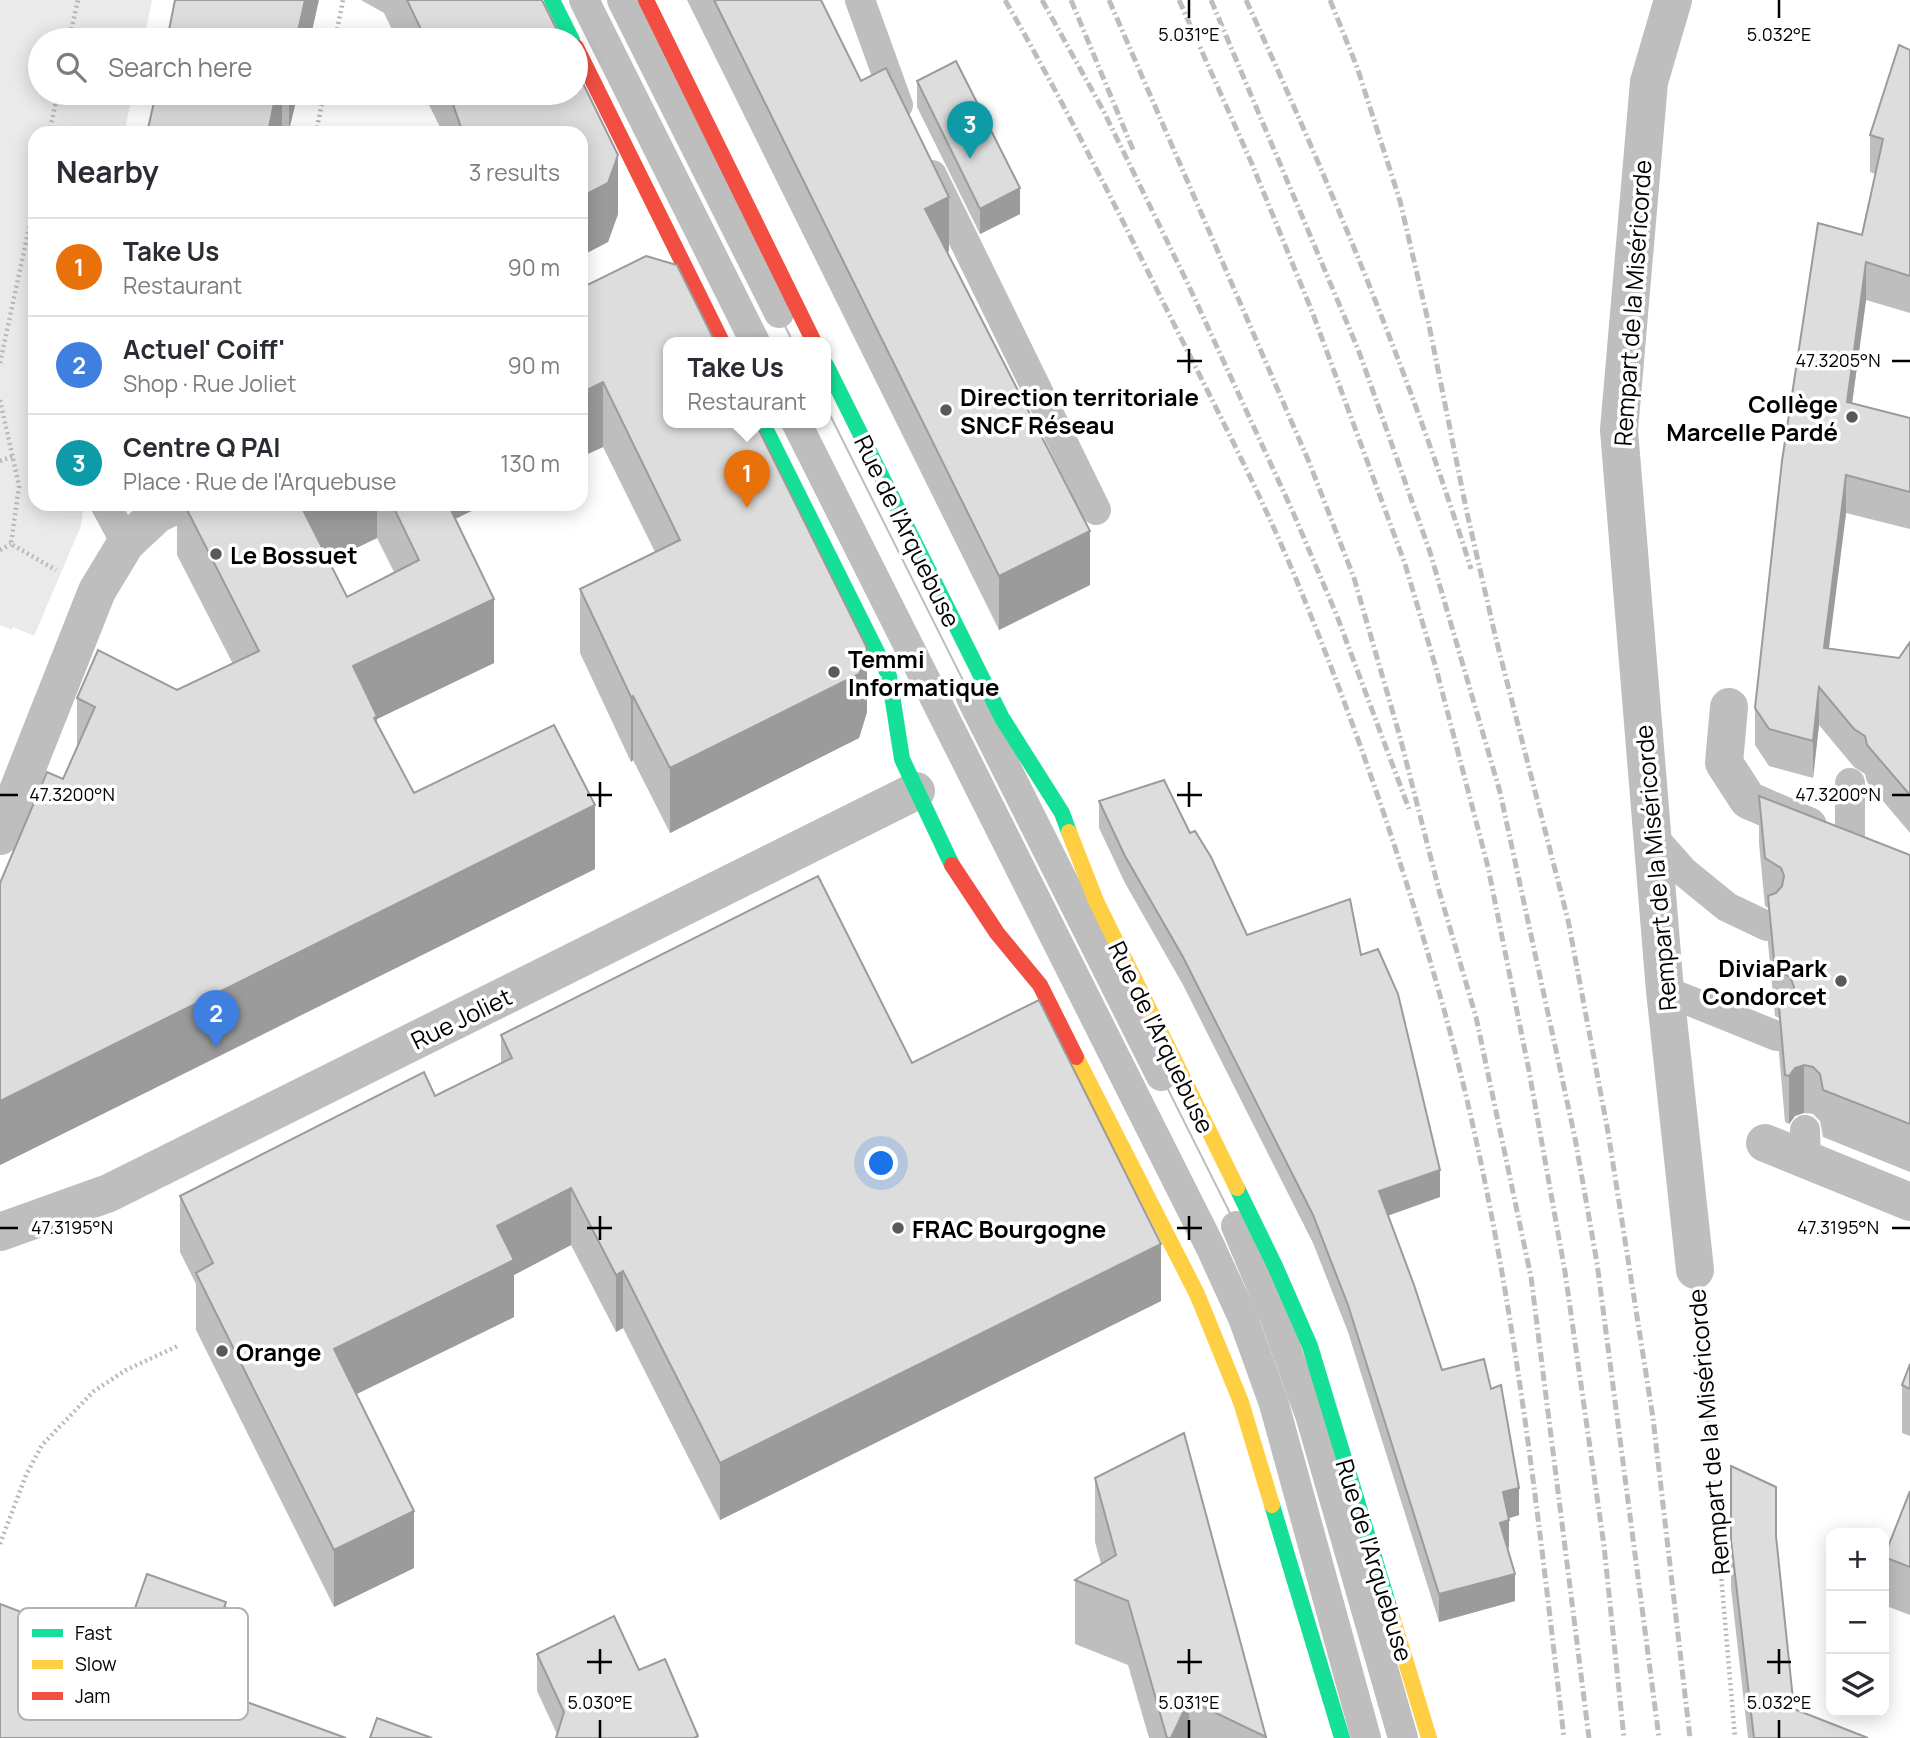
<!DOCTYPE html>
<meta charset="utf-8">
<style>
body{margin:0;font-family:Manrope,sans-serif;background:#f7f7f7;color:#2b2b33}
.controls{position:absolute;right:21px;bottom:21px;display:grid;overflow:hidden;border-radius:14px;box-shadow:0 4px 18px #0003}
.controls button{width:63px;height:63px;display:grid;place-items:center;padding:0;border:0;border-bottom:2px solid #e1e1e2;background:#fff;color:#2b2b33;font:35px sans-serif}
.you{position:absolute;left:882px;top:1164px;width:24px;height:24px;margin:-18px;border:5px solid #fff;border-radius:50%;background:#1a73e8;box-shadow:0 0 0 10px #1a73e833}
.badge{display:grid;place-items:center;width:46px;height:46px;border-radius:50%;background:#595959;color:#fff;font-size:23px;font-weight:700}
.pin{position:absolute;translate:-50% -58px;filter:drop-shadow(0 2px 4px #0008)}
.pin::after{content:'';position:absolute;top:37px;width:24px;height:21px;background:inherit;clip-path:polygon(0 0,100% 0,50% 100%)}
.popup{position:absolute;left:663px;top:337px;width:168px;height:91px;box-sizing:border-box;display:grid;place-content:center;border-radius:14px;background:#fff;filter:drop-shadow(0 2px 5px #0005);font-size:23px;white-space:nowrap;color:#7c7c81}
.popup b{font-size:26px;color:#2b2b33}
.popup::after{content:'';position:absolute;left:50%;top:100%;margin-left:-14px;border:14px solid transparent;border-top-color:#fff}
.list{margin:0;padding:0;list-style:none}
h2{display:flex;justify-content:space-between;align-items:center;height:91px;margin:0;padding:0 28px;font-size:30px}
h2 small{font-size:23px;font-weight:400;color:#7c7c81}
.list li{display:grid;grid-template-columns:46px 1fr auto;gap:21px;align-items:center;box-sizing:border-box;height:98px;padding:0 28px;border-top:2px solid #e1e1e2}
.list b{display:block;font-size:26px;white-space:nowrap}
.list p{margin:0;font-size:23px;white-space:nowrap;color:#7c7c81}
.list em{font-size:23px;font-style:normal;color:#7c7c81}
.icon{flex:none;width:38px;height:38px;fill:none;stroke:currentColor;stroke-width:2;stroke-linecap:round;stroke-linejoin:round}
.map{position:relative;flex:none;width:1910px;height:1738px;overflow:hidden}
.search{position:absolute;background:#fff;box-shadow:0 4px 18px #0003;left:28px;top:28px;width:560px;height:77px;display:flex;align-items:center;gap:18px;box-sizing:border-box;padding:0 24px;border-radius:38px;color:#7c7c81;font-size:26px}
.panel{position:absolute;background:#fff;box-shadow:0 4px 18px #0003;left:28px;top:126px;width:560px;height:385px;border-radius:21px}
.map>svg:first-child{display:block}
</style>
<div class="map">
<svg width="1910" height="1738" viewBox="0 0 1910 1738">
<rect width="100%" height="100%" fill="#fff"/>
<!-- green -->
<polygon fill="#eaeaea" points="0,0 152,0 144,40 40,40 40,93 133,93 124,133 35,133 35,504 84,504 81,526 34,636 13,627 12,630 0,625"/>
<g fill="none" stroke-linecap="round" stroke-linejoin="round">
<!-- path -->
<g stroke="#b8b8b8" stroke-width="4.5" stroke-dasharray="2 3.5" stroke-linecap="butt">
<polyline points="69,40 78,0"/>
<polyline points="335,40 343,0"/>
<polyline points="49,133 58,93"/>
<polyline points="316,133 324,93"/>
<polyline points="0,363 35,200"/>
<polyline points="0,400 19,486 11,544 56,570"/>
<polyline points="0,461 13,456"/>
<polyline points="0,550 11,544"/>
<polyline points="1699,1316 1735,1738"/>
<polyline points="0,1544 26,1475 42,1445 94,1391 126,1370 180,1345"/>
</g>
<!-- lane -->
<g stroke="#bebebe" stroke-width="30">
<polyline points="584,0 755,342"/>
<polyline points="622,0 779,313"/>
<polyline points="860,0 898,105"/>
<polyline points="932,175 1096,510"/>
<polyline points="796,422 1210,1246 1243,1318 1274,1404 1366,1738"/>
<polyline points="105,504 126,543"/>
<polyline points="971,698 1161,1076"/>
<polyline points="1652,836 1684,872 1727,907 1767,926"/>
<polyline points="1850,845 1850,783"/>
<polyline points="1665,991 1777,1036"/>
<polyline points="1805,1130 1806,1160"/>
<polyline points="1236,1226 1275,1318 1311,1418 1403,1738"/>
</g>
<!-- street -->
<g stroke="#bebebe" stroke-width="38">
<polyline points="1673,0 1649,82 1619,430 1665,991 1695,1270"/>
<polyline points="1729,707 1724,763 1748,800 1808,826"/>
<polyline points="0,836 97,591 126,543 157,514 178,504"/>
<polyline points="1765,1143 1910,1202"/>
<polyline points="0,1232 109,1193 916,791"/>
</g>
<!-- fast -->
<g stroke="#16e098" stroke-width="16">
<polyline points="552,0 572,40"/>
<polyline points="826,365 1002,718 1062,813 1069,832"/>
<polyline points="762,422 889,676 902,759 952,865"/>
<polyline points="1237,1188 1275,1266 1310,1346 1391,1613"/>
<polyline points="1272,1505 1342,1738"/>
</g>
<!-- slow -->
<g stroke="#ffcf43" stroke-width="16">
<polyline points="1069,832 1096,901 1237,1188"/>
<polyline points="1076,1057 1197,1294 1241,1402 1272,1505"/>
<polyline points="1391,1613 1429,1738"/>
</g>
<!-- jam -->
<g stroke="#f24e42" stroke-width="16">
<polyline points="646,0 814,342"/>
<polyline points="576,47 722,342"/>
<polyline points="952,865 997,933 1040,985 1076,1057"/>
</g>
<!-- tram -->
<g stroke="#bdbdbd" stroke-width="2">
<polyline points="584,0 755,342"/>
<polyline points="622,0 793,342"/>
<polyline points="826,407 1241,1235 1275,1318 1311,1418 1403,1738"/>
<polyline points="796,422 1210,1246 1243,1318 1274,1404 1366,1738"/>
</g>
<!-- rail -->
<g stroke="#bdbdbd" stroke-width="5" stroke-dasharray="10 3.5 2 3.5" stroke-linecap="butt">
<path d="M1005 0C1062 99 1113 201 1164 304 1209 395 1257 485 1296 579 1355 722 1405 868 1446 1017 1510 1252 1536 1497 1564 1738"/>
<polyline points="1042,0 1103,110 1188,284 1292,510 1337,616 1409,809"/>
<polyline points="1071,0 1134,152"/>
<polyline points="1109,0 1309,462 1354,578 1400,737 1440,894 1476,1017 1531,1277 1589,1738"/>
<polyline points="1179,0 1252,164 1313,314 1405,564 1436,668 1488,867 1529,1071 1565,1272 1604,1546 1624,1738"/>
<polyline points="1211,0 1358,349 1430,552 1500,792 1575,1138 1597,1263 1659,1738"/>
<path d="M1246 0C1331 186 1410 374 1471 569"/>
<polyline points="1330,0 1357,67 1400,201 1429,325 1467,513 1496,639 1568,920 1608,1132 1653,1418 1690,1738"/>
</g>
</g>
<!-- wall -->
<g fill="#bebebe" fill-rule="evenodd">
<polygon points="361,0 542,0 562,40 397,40 384,13"/>
<polygon points="687,0 821,0 861,81 949,251 947,252 1090,585 999,630"/>
<polygon points="1910,49 1910,313 1866,300 1852,404 1910,418 1910,529 1846,513 1829,648 1899,658 1910,642 1910,833 1867,782 1865,774 1854,767 1819,725 1813,778 1769,766 1755,745 1755,708 1875,174 1870,172 1870,135"/>
<polygon points="917,81 1020,214 980,234 917,107"/>
<polygon points="156,93 298,93 289,130"/>
<polygon points="423,93 576,93 618,214 608,242 581,256 581,133 443,133"/>
<polygon points="581,288 867,712 859,738 670,833 633,760 631,762 580,653 580,589 655,552 603,447 581,457"/>
<path d="M177 504H486L455 519 494 663 377 719V724L414 793 595 869 0 1165V883L63 779 77 748V698L177 690 233 664 177 555ZM377 538 394 572 347 597 329 561Z"/>
<polygon points="1759,796 1910,855 1910,1172 1823,1137 1820,1121 1813,1114 1804,1113 1795,1116 1789,1124 1785,1122 1779,1053 1779,1018 1775,1016 1768,943 1768,908 1765,906 1759,843"/>
<polygon points="1099,801 1190,833 1247,935 1361,955 1440,1197 1388,1215 1442,1370 1519,1515 1509,1518 1509,1547 1508,1548 1515,1601 1439,1622 1348,1332 1313,1243 1183,985 1125,883 1099,828"/>
<polygon points="501,1035 912,1063 1161,1301 720,1520 623,1328 616,1332 571,1245 514,1275 514,1317 357,1394 414,1568 334,1607 196,1330 196,1284 180,1252 180,1196 435,1096 501,1064"/>
<polygon points="1910,1364 1910,1436 1902,1433 1902,1385"/>
<polygon points="1184,1433 1266,1738 1149,1738 1128,1665 1075,1644 1075,1580 1101,1564 1095,1542 1095,1478"/>
<polygon points="1731,1466 1776,1536 1794,1709 1868,1738 1748,1738 1731,1588"/>
<polygon points="1910,1491 1910,1615 1884,1605 1884,1557"/>
<polygon points="133,1614 226,1615 212,1655 133,1627"/>
<polygon points="537,1654 639,1670 698,1738 557,1734 537,1691"/>
</g>
<!-- shaded-wall -->
<g fill="#9b9b9b">
<polygon points="305,0 319,0 310,40 296,40"/>
<polygon points="276,93 282,93 282,129 281,133 267,133"/>
<polygon points="289,93 298,93 289,130"/>
<polygon points="618,155 618,214 608,242 581,256 581,197"/>
<polygon points="1020,188 1020,214 980,234 980,209"/>
<polygon points="949,197 949,251 925,263 925,209"/>
<polygon points="1866,262 1866,300 1847,440 1847,402"/>
<polygon points="603,382 603,447 581,457 581,393"/>
<polygon points="1846,475 1846,513 1824,685 1824,648"/>
<polygon points="314,504 377,504 377,538 303,574 303,510"/>
<polygon points="430,504 486,504 430,531"/>
<polygon points="1090,531 1090,585 999,630 999,576"/>
<polygon points="494,599 494,663 377,719 377,781 353,666"/>
<polygon points="867,648 867,712 859,738 670,833 670,768"/>
<polygon points="1819,687 1819,725 1813,778 1813,741"/>
<polygon points="633,696 633,760 631,762 631,697"/>
<polygon points="595,805 595,869 0,1165 0,1101"/>
<polygon points="1804,1065 1804,1113 1795,1116 1789,1124 1789,1076 1795,1068"/>
<polygon points="1440,1170 1440,1197 1379,1219 1379,1191"/>
<polygon points="571,1188 571,1245 514,1275 514,1317 334,1405 334,1349 497,1226"/>
<polygon points="1161,1244 1161,1301 720,1520 720,1463"/>
<polygon points="623,1271 623,1328 616,1332 616,1275"/>
<polygon points="1519,1488 1519,1515 1503,1520 1503,1492"/>
<polygon points="414,1511 414,1568 334,1607 334,1550"/>
<polygon points="1509,1520 1509,1547 1500,1550 1500,1523"/>
<polygon points="1515,1574 1515,1601 1439,1622 1439,1594"/>
<polygon points="226,1602 226,1615 212,1655 212,1642"/>
<polygon points="1189,1700 1189,1738 1171,1738"/>
</g>
<!-- building -->
<g fill="#ddd" stroke="#9b9b9b" stroke-width="2">
<polygon points="175,0 305,0 296,40 167,40"/>
<polygon points="407,0 542,0 562,40 426,40"/>
<polygon points="714,0 821,0 861,81 886,68 949,197 925,209 1090,531 999,576"/>
<polygon points="1899,45 1910,50 1910,49 1910,276 1866,262 1847,402 1910,418 1910,492 1846,475 1824,648 1899,658 1910,642 1910,795 1867,745 1865,736 1854,729 1819,687 1813,741 1769,729 1755,708 1782,461 1818,223 1862,235 1883,139 1870,135"/>
<polygon points="956,61 1020,188 980,209 917,81"/>
<polygon points="576,69 618,155 608,183 581,197 581,133 463,133 449,93 576,93"/>
<polygon points="156,93 276,93 268,133 147,133"/>
<polygon points="646,256 677,265 715,342 668,342 668,422 755,422 867,648 859,674 670,768 633,696 631,697 580,589 680,540 603,382 581,393 581,288"/>
<polygon points="184,504 314,504 303,510 347,597 419,560 392,504 448,504 494,599 353,666 377,716 374,718 414,793 554,725 595,805 0,1101 0,883 47,772 63,779 95,707 77,698 98,650 177,690 259,651"/>
<polygon points="1164,780 1190,833 1195,831 1211,857 1247,935 1350,899 1361,955 1378,949 1398,994 1440,1170 1379,1191 1414,1285 1442,1370 1484,1359 1491,1389 1501,1385 1519,1488 1503,1492 1509,1520 1500,1523 1515,1574 1439,1594 1348,1305 1313,1215 1183,957 1125,856 1099,801"/>
<polygon points="1759,796 1910,855 1910,1124 1823,1090 1820,1074 1813,1067 1804,1065 1795,1068 1789,1076 1785,1075 1779,1006 1788,1002 1793,995 1794,987 1790,977 1775,969 1768,896 1776,893 1782,886 1784,876 1781,868 1765,858"/>
<polygon points="818,876 912,1063 1039,1000 1161,1244 720,1463 623,1271 616,1275 571,1188 497,1226 514,1260 334,1349 414,1511 334,1550 196,1273 213,1263 180,1196 424,1072 435,1096 512,1058 501,1035"/>
<polygon points="1910,1364 1910,1389 1902,1385"/>
<polygon points="1184,1433 1266,1737 1189,1700 1171,1738 1167,1738 1128,1601 1075,1580 1116,1555 1095,1478"/>
<polygon points="1731,1466 1776,1487 1776,1536 1794,1709 1868,1738 1754,1738 1731,1540"/>
<polygon points="1910,1491 1910,1567 1884,1557"/>
<polygon points="147,1574 226,1602 212,1642 133,1614"/>
<polygon points="0,1604 24,1613 21,1620 346,1738 0,1738"/>
<polygon points="614,1616 639,1670 665,1659 698,1736 694,1738 556,1738 564,1712 537,1654"/>
<polygon points="377,1718 432,1738 370,1738"/>
</g>
<!-- ticks -->
<path fill="none" stroke="#000" stroke-width="2.5" d="M1189 0V18M1779 0V18M1189 349V373M1177 361H1202M1892 361H1910M600 782V807M1189 782V807M0 795H18M587 795H612M1177 795H1202M1892 795H1910M600 1216V1240M1189 1216V1240M0 1228H18M587 1228H612M1177 1228H1202M1892 1228H1910M600 1649V1674M1189 1649V1674M1779 1649V1674M587 1662H612M1177 1662H1202M1767 1662H1791M600 1720V1738M1189 1720V1738M1779 1720V1738"/>
<!-- markers -->
<g fill="#595959" stroke="#fff" stroke-width="2.5">
<circle cx="946" cy="410" r="7"/>
<circle cx="1852" cy="417" r="7"/>
<circle cx="216" cy="554" r="7"/>
<circle cx="834" cy="672" r="7"/>
<circle cx="1841" cy="981" r="7"/>
<circle cx="898" cy="1228" r="7"/>
<circle cx="222" cy="1351" r="7"/>
</g>
<g text-anchor="middle" dominant-baseline="central" stroke-width="7" stroke-linejoin="round" paint-order="stroke">
<!-- street labels -->
<g font-size="24" fill="#000" stroke="#fff">
<text transform="translate(1632 303) rotate(-86)">Rempart de la Miséricorde</text>
<text transform="translate(908 531) rotate(64)">Rue de l'Arquebuse</text>
<text transform="translate(1655 868) rotate(-95)">Rempart de la Miséricorde</text>
<text transform="translate(461 1018) rotate(-26)">Rue Joliet</text>
<text transform="translate(1162 1037) rotate(64)">Rue de l'Arquebuse</text>
<text transform="translate(1708 1432) rotate(-95)">Rempart de la Miséricorde</text>
<text transform="translate(1375 1560) rotate(73)">Rue de l'Arquebuse</text>
</g>
<!-- poi labels -->
<g font-size="24" font-weight="bold" fill="#000" stroke="#fff" text-anchor="start">
<text x="960" y="396">Direction territoriale<tspan x="960" dy="28">SNCF Réseau</tspan></text>
<text x="1838" y="403" text-anchor="end">Collège<tspan x="1838" dy="28">Marcelle Pardé</tspan></text>
<text x="230" y="554">Le Bossuet</text>
<text x="848" y="658">Temmi<tspan x="848" dy="28">Informatique</tspan></text>
<text x="1827" y="967" text-anchor="end">DiviaPark<tspan x="1827" dy="28">Condorcet</tspan></text>
<text x="912" y="1228">FRAC Bourgogne</text>
<text x="236" y="1351">Orange</text>
</g>
</g>
<!-- legend -->
<rect x="18" y="1608" width="230" height="112" rx="10" fill="#fff" stroke="#b2b2b2" stroke-width="2"/>
<rect x="32" y="1629" width="31" height="8" fill="#16e098"/>
<rect x="32" y="1660" width="31" height="9" fill="#ffcf43"/>
<rect x="32" y="1692" width="31" height="8" fill="#f24e42"/>
<g font-size="19" fill="#000">
<text x="75" y="1640">Fast</text>
<text x="75" y="1671">Slow</text>
<text x="75" y="1703">Jam</text>
</g>
<g font-size="18" text-anchor="middle" fill="#000" stroke="#fff" stroke-width="7" stroke-linejoin="round" paint-order="stroke">
<text x="1189" y="41">5.031°E</text>
<text x="1779" y="41">5.032°E</text>
<text x="1838" y="367">47.3205°N</text>
<text x="72" y="801">47.3200°N</text>
<text x="1838" y="801">47.3200°N</text>
<text x="72" y="1234">47.3195°N</text>
<text x="1838" y="1234">47.3195°N</text>
<text x="600" y="1709">5.030°E</text>
<text x="1189" y="1709">5.031°E</text>
<text x="1779" y="1709">5.032°E</text>
</g>
</svg>
<div class="controls">
<button>+</button>
<button>−</button>
<button><svg class="icon" aria-label="layers" viewBox="0 0 24 24"><path d="M12 4l9 5-9 5-9-5zM3 14l9 5 9-5"/></svg></button>
</div>
<div class="you"></div>
<div class="pin badge" style="left:747px;top:508px;background:#e8710a">1</div>
<div class="popup"><b>Take Us</b>Restaurant</div>
<div class="pin badge" style="left:216px;top:1048px;background:#3f7fe0">2</div>
<div class="pin badge" style="left:970px;top:159px;background:#0f9aa8">3</div>
<div class="search"><svg class="icon" aria-label="search" viewBox="0 0 24 24"><circle cx="10" cy="10" r="6"/><path d="M15 15l6 6"/></svg>Search here</div>
<section class="panel">
<h2>Nearby<small>3 results</small></h2>
<ul class="list">
<li><span class="badge" style="background:#e8710a">1</span><div><b>Take Us</b><p>Restaurant</p></div><em>90 m</em></li>
<li><span class="badge" style="background:#3f7fe0">2</span><div><b>Actuel' Coiff'</b><p>Shop · Rue Joliet</p></div><em>90 m</em></li>
<li><span class="badge" style="background:#0f9aa8">3</span><div><b>Centre Q PAI</b><p>Place · Rue de l'Arquebuse</p></div><em>130 m</em></li>
</ul>
</section>
</div>
